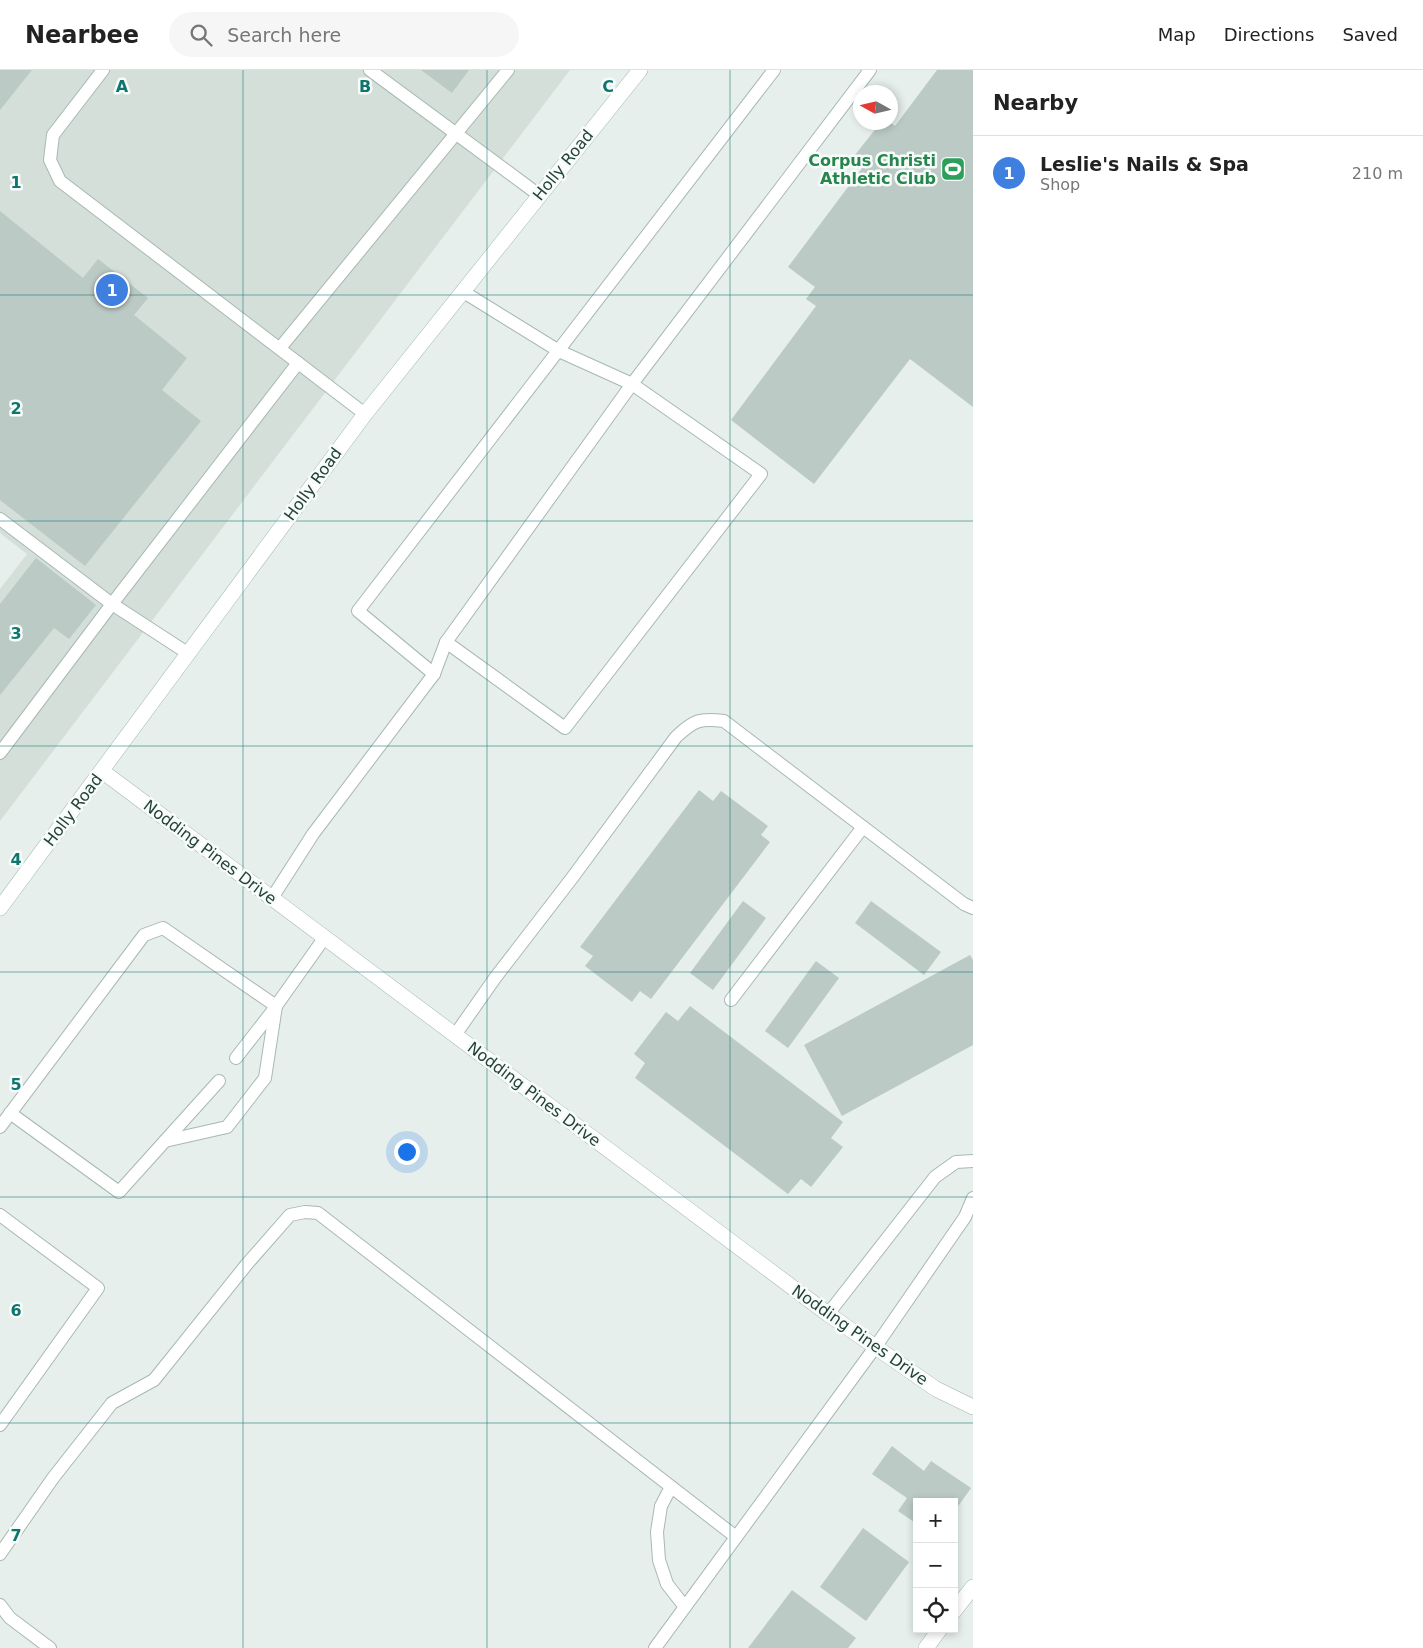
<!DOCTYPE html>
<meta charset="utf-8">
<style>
body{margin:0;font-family:"DejaVu Sans",sans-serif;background:#f6f6f6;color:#222}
.controls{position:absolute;right:15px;bottom:15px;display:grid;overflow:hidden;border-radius:0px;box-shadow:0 2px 8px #0003}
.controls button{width:45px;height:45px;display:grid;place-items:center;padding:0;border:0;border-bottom:1px solid #e0e0e0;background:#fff;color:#222;font:25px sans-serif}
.compass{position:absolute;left:853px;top:15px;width:45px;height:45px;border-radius:50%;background:#fff;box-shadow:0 2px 8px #0003;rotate:278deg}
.you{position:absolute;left:406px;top:1081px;width:18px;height:18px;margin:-12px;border:4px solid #fff;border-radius:50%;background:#1a73e8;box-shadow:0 0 0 8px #1a73e833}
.badge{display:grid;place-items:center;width:32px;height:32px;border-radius:50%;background:#804e3d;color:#fff;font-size:16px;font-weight:700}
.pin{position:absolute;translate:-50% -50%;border:2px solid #fff;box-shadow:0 1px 5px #0006}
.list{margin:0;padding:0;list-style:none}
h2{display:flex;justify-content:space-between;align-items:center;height:65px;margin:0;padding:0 20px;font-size:21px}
h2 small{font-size:16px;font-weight:400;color:#767676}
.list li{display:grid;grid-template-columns:32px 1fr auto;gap:15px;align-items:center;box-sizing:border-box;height:75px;padding:0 20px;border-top:1px solid #e0e0e0}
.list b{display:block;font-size:19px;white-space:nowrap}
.list p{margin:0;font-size:16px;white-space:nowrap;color:#767676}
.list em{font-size:16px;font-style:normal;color:#767676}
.icon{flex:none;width:28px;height:28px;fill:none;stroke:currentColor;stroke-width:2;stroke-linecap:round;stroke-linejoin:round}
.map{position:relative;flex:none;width:973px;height:1578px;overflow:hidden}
header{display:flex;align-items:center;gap:30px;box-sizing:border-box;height:70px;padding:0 25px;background:#fff;border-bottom:1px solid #e0e0e0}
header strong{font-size:24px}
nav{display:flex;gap:28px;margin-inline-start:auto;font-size:18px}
.search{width:350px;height:45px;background:#f6f6f6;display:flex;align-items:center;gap:12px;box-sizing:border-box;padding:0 18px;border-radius:28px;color:#767676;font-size:19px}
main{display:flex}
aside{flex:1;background:#fff}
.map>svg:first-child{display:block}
</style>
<header>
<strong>Nearbee</strong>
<div class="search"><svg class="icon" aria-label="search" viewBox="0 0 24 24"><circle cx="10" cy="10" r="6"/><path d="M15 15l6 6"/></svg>Search here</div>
<nav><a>Map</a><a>Directions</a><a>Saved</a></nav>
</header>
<main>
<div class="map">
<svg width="973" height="1578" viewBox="0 0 973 1578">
<rect width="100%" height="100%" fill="#e6efeb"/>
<!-- built -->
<polygon fill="#d4dfda" points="0,0 570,0 0,751 0,519 27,484 0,463"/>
<!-- building -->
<g fill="#bbcac4">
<polygon points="0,0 32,0 0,40"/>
<polygon points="421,0 469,0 452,23"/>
<polygon points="937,0 973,0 973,337 910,289 814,414 731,350 816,236 806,229 815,217 788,197 866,93 855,85 881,52 890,52 895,56"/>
<polygon points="0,141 83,208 98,189 148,228 134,245 187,288 162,320 201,351 85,496 0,430"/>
<polygon points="36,488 96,535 69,569 54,558 0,625 0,534"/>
<polygon points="699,720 713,731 721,721 768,756 761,765 770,772 651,929 640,921 632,932 585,896 593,886 580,877"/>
<polygon points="743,831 766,848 713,920 690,903"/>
<polygon points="871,831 941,882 924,905 855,853"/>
<polygon points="970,885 973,890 973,975 842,1046 804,975"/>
<polygon points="816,891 839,908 788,978 765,961"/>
<polygon points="690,936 843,1052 831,1068 843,1077 811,1117 801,1109 788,1124 635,1008 645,993 634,984 666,942 678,951"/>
<polygon points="892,1376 924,1401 931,1391 971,1418 954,1442 954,1432 917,1432 917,1454 898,1441 907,1428 872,1404"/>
<polygon points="863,1458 909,1492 866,1551 820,1517"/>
<polygon points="792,1520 856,1568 848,1578 748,1578"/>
</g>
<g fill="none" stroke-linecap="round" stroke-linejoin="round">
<defs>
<g id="lane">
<polyline points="103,0 53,65 50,90 60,111 365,344"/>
<polyline points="370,0 539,125"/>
<polyline points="280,278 508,0"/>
<polyline points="0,449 112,534 189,584"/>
<polyline points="446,572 565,658 761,404 632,314 870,0"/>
<polyline points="434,604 358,541 774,0"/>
<polyline points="0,683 112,534 298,293"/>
<polyline points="272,828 313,764 434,604 446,572 632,314 559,281 462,221"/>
<polyline points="731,930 863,757"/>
<path d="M455 965 495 908 572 808 676 667C694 650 700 648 724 651L964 834 973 838"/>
<polyline points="236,988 275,938"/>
<polyline points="10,1043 119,1122 219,1011"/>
<polyline points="0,1057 144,865 163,858 276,936 325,867"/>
<polyline points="165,1071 227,1057 265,1008 276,936"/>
<polyline points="0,1145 98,1218 0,1355"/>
<polyline points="828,1244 935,1107 956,1092 973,1091"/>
<polyline points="671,1417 661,1436 657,1462 659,1490 667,1514 685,1537"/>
<polyline points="0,1484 53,1408 112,1333 154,1310 247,1194 290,1145 305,1142 318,1143 736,1467"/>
<polyline points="0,1535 10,1548 50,1578"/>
<polyline points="655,1578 876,1276 965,1147 973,1128"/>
</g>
<g id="street">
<polyline points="102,701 828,1244 936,1319 973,1337"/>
<polyline points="954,1541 973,1517"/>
<polyline points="926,1578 940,1559"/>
</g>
<polyline id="secondary" points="0,838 365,344 640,0"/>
</defs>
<!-- lane casing -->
<use href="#lane" stroke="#a8b8b2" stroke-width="14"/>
<!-- street casing -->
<use href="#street" stroke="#a8b8b2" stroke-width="16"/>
<!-- secondary casing -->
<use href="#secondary" stroke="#a4bbb3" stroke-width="16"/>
<!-- lane -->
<use href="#lane" stroke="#fff" stroke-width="12"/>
<!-- street -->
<use href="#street" stroke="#fff" stroke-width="15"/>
<!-- secondary -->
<use href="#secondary" stroke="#fff" stroke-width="15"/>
</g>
<!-- grid -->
<path fill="none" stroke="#0f766e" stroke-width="1" stroke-opacity="0.55" d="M243 0V1578M487 0V1578M730 0V1578M0 225H973M0 451H973M0 676H973M0 902H973M0 1127H973M0 1353H973"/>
<!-- icons -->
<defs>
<symbol id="stadium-square" viewBox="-11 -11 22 22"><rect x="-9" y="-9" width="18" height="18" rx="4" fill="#2e9e5b" stroke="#f7fbf9"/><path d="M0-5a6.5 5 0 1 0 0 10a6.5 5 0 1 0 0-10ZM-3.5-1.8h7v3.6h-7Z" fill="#fff"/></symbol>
</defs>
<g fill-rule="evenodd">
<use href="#stadium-square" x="939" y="85" width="28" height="28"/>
</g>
<g text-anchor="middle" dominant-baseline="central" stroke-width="5" stroke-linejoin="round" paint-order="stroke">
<!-- leisure labels -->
<g font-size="16" font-weight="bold" fill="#27864d" stroke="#f7fbf9" text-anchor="end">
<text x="936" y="90">Corpus Christi<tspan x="936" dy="18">Athletic Club</tspan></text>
</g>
<!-- street labels -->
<g font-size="16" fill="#24423a" stroke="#f7fbf9">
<text transform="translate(563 95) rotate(-51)">Holly Road</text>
<text transform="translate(313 414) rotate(-54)">Holly Road</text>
<text transform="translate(73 740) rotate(-53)">Holly Road</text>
<text transform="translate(210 782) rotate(37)">Nodding Pines Drive</text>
<text transform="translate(534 1024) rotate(37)">Nodding Pines Drive</text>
<text transform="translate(860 1265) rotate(35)">Nodding Pines Drive</text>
</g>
</g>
<g font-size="16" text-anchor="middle" font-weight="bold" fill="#0f766e" stroke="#f7fbf9" stroke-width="5" stroke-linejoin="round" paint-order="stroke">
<text x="122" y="22">A</text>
<text x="365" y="22">B</text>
<text x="608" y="22">C</text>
<text x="16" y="118">1</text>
<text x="16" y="344">2</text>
<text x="16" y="569">3</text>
<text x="16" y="795">4</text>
<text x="16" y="1020">5</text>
<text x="16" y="1246">6</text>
<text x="16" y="1471">7</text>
</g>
</svg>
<div class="controls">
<button>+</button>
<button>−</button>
<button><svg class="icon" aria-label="locate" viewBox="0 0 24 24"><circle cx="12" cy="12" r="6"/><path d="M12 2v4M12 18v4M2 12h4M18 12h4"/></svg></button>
</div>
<svg class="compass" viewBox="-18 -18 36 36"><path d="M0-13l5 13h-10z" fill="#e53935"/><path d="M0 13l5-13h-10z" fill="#767676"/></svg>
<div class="you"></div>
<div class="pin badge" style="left:112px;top:220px;background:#3f7fe0">1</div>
</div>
<aside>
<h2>Nearby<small></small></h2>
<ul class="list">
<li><span class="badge" style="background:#3f7fe0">1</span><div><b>Leslie's Nails &amp; Spa</b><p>Shop</p></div><em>210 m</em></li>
</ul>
</aside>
</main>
